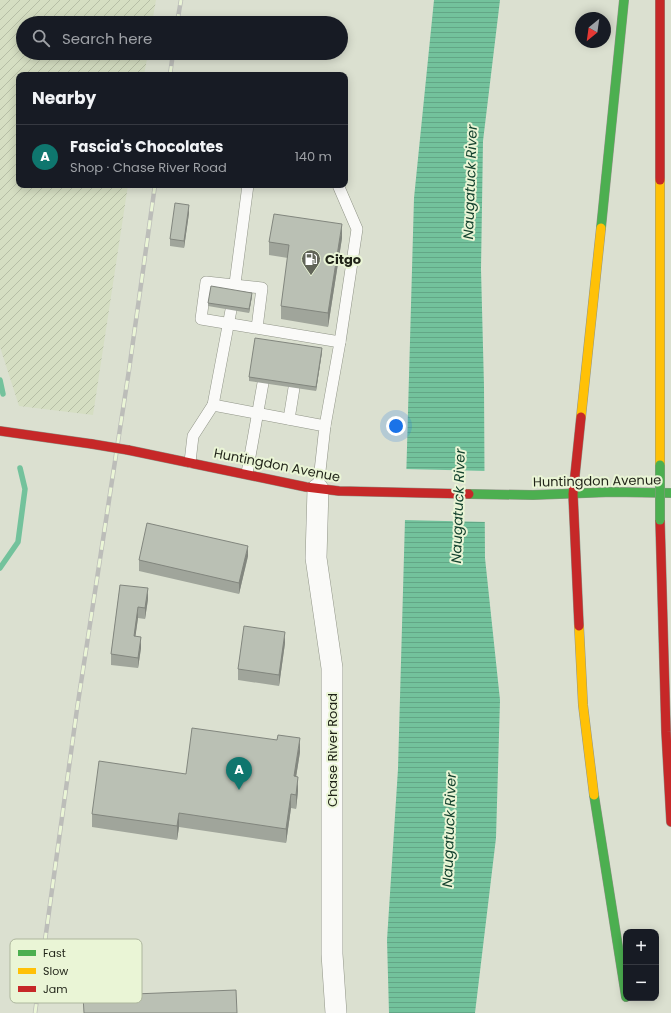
<!DOCTYPE html>
<meta charset="utf-8">
<style>
body{margin:0;font-family:Poppins,sans-serif;background:#242831;color:#f1f3f6}
.controls{position:absolute;right:12px;bottom:12px;display:grid;overflow:hidden;border-radius:8px;box-shadow:0 2px 10px #0003}
.controls button{width:36px;height:36px;display:grid;place-items:center;padding:0;border:0;border-bottom:1px solid #363941;background:#171b24;color:#f1f3f6;font:20px sans-serif}
.compass{position:absolute;left:575px;top:12px;width:36px;height:36px;border-radius:50%;background:#171b24;box-shadow:0 2px 10px #0003;rotate:209deg}
.you{position:absolute;left:396px;top:426px;width:14px;height:14px;margin:-10px;border:3px solid #fff;border-radius:50%;background:#1a73e8;box-shadow:0 0 0 6px #1a73e833}
.badge{display:grid;place-items:center;width:26px;height:26px;border-radius:50%;background:#0f766e;color:#fff;font-size:13px;font-weight:700}
.pin{position:absolute;translate:-50% -33px;filter:drop-shadow(0 1px 2px #0008)}
.pin::after{content:'';position:absolute;top:21px;width:14px;height:12px;background:inherit;clip-path:polygon(0 0,100% 0,50% 100%)}
.list{margin:0;padding:0;list-style:none}
h2{display:flex;justify-content:space-between;align-items:center;height:52px;margin:0;padding:0 16px;font-size:17px}
h2 small{font-size:13px;font-weight:400;color:#9ea1a6}
.list li{display:grid;grid-template-columns:26px 1fr auto;gap:12px;align-items:center;box-sizing:border-box;height:64px;padding:0 16px;border-top:1px solid #363941}
.list b{display:block;font-size:15px;white-space:nowrap}
.list p{margin:0;font-size:13px;white-space:nowrap;color:#9ea1a6}
.list em{font-size:13px;font-style:normal;color:#9ea1a6}
.icon{flex:none;width:22px;height:22px;fill:none;stroke:currentColor;stroke-width:2;stroke-linecap:round;stroke-linejoin:round}
.map{position:relative;flex:none;width:671px;height:1013px;overflow:hidden}
.search{position:absolute;background:#171b24;box-shadow:0 2px 10px #0003;left:16px;top:16px;width:332px;height:44px;display:flex;align-items:center;gap:10px;box-sizing:border-box;padding:0 14px;border-radius:22px;color:#9ea1a6;font-size:15px}
.panel{position:absolute;background:#171b24;box-shadow:0 2px 10px #0003;left:16px;top:72px;width:332px;height:116px;border-radius:8px}
.map>svg:first-child{display:block}
</style>
<div class="map">
<svg width="671" height="1013" viewBox="0 0 671 1013">
<defs>
<pattern id="industrial-furrows" width="10" height="10" patternUnits="userSpaceOnUse"><rect width="10" height="10" fill="#d5dec2"/><path d="M-1 1l2-2M0 10L10 0M9 11l2-2" fill="none" stroke="#b6bea6"/></pattern>
<pattern id="water-rules" width="6" height="5" patternUnits="userSpaceOnUse"><rect width="6" height="5" fill="#73c29c"/><path d="M0 2.5h6" fill="none" stroke="#63a686"/></pattern>
</defs>
<rect width="100%" height="100%" fill="#dbe0d0"/>
<!-- industrial -->
<polygon fill="url(#industrial-furrows)" points="0,0 156,0 152,23 23,23 23,53 148,53 144,75 19,75 19,185 128,185 93,415 19,406 0,347"/>
<!-- water -->
<polygon fill="url(#water-rules)" points="434,0 500,0 483,141 481,269 484,386 485,558 500,700 496,838 475,1013 389,1013 387,940 398,769 414,198"/>
<!-- pier -->
<polygon fill="#dbe0d0" points="404,469 487,471 487,522 403,520"/>
<g fill="none" stroke-linecap="round" stroke-linejoin="round">
<!-- stream -->
<g stroke="#73c29c" stroke-width="5.5">
<polyline points="0,380 3,394"/>
<polyline points="0,568 18,542 25,489 20,468"/>
</g>
<defs>
<g id="lane">
<polyline points="338,185 357,229 340,342"/>
<polyline points="234,291 248,185"/>
<polyline points="257,328 262,288 206,282 201,319 340,342 325,426"/>
<polyline points="213,405 231,310"/>
<polyline points="289,419 294,388"/>
<polyline points="190,462 193,436 213,405 325,426 318,489"/>
<polyline points="247,473 263,383"/>
</g>
<polyline id="street" points="318,489 316,558 332,668 332,954 336,1013"/>
<g id="fast">
<polyline points="601,228 624,0"/>
<polyline points="469,494 533,495 612,492 671,493"/>
<polyline points="594,795 626,997"/>
</g>
<g id="slow">
<polyline points="660,180 660,465"/>
<polyline points="581,417 601,228"/>
<polyline points="579,626 583,705 594,795"/>
</g>
<g id="jam">
<polyline points="660,0 660,180"/>
<polyline points="0,431 92,444"/>
<polyline points="128,450 306,487 339,491 469,494"/>
<polyline points="660,520 666,732 671,822"/>
<polyline points="579,626 573,494 581,417"/>
</g>
</defs>
<!-- lane casing -->
<use href="#lane" stroke="#909487" stroke-width="12"/>
<!-- street casing -->
<use href="#street" stroke="#909487" stroke-width="22"/>
<!-- fast casing -->
<use href="#fast" stroke="#909487" stroke-width="10"/>
<!-- slow casing -->
<use href="#slow" stroke="#909487" stroke-width="10"/>
<!-- jam casing -->
<use href="#jam" stroke="#909487" stroke-width="10"/>
<!-- lane -->
<use href="#lane" stroke="#fafaf8" stroke-width="11"/>
<!-- street -->
<use href="#street" stroke="#fafaf8" stroke-width="21"/>
<!-- fast -->
<use href="#fast" stroke="#4caf50" stroke-width="9"/>
<!-- slow -->
<use href="#slow" stroke="#ffc107" stroke-width="9"/>
<!-- jam -->
<use href="#jam" stroke="#c62828" stroke-width="9"/>
<defs>
<g id="rail">
<polyline points="177,23 181,0"/>
<polyline points="170,75 173,53"/>
<polyline points="35,1013 77,709 129,370 155,185"/>
</g>
</defs>
<!-- rail casing -->
<use href="#rail" stroke="#bcbdb9" stroke-width="4.5"/>
<!-- rail -->
<use href="#rail" stroke="#eaf5d6" stroke-width="3" stroke-dasharray="9" stroke-linecap="butt"/>
<defs>
<polyline id="fast-bridge" points="660,465 660,520"/>
<polyline id="jam-bridge" points="92,444 128,450"/>
</defs>
<!-- fast-bridge casing -->
<use href="#fast-bridge" stroke="#909487" stroke-width="10" stroke-linecap="butt"/>
<!-- jam-bridge casing -->
<use href="#jam-bridge" stroke="#909487" stroke-width="10" stroke-linecap="butt"/>
<!-- fast-bridge -->
<use href="#fast-bridge" stroke="#4caf50" stroke-width="9"/>
<!-- jam-bridge -->
<use href="#jam-bridge" stroke="#c62828" stroke-width="9"/>
</g>
<!-- wall -->
<g fill="#a0a59b">
<polygon points="189,213 184,248 170,246 170,239"/>
<polygon points="342,238 328,327 281,319 281,306 288,258 269,255 269,242"/>
<polygon points="252,296 249,313 208,306 208,303"/>
<polygon points="322,352 316,391 249,381 249,377"/>
<polygon points="248,556 239,594 139,571 139,560"/>
<polygon points="120,585 148,599 145,619 138,618 135,637 141,648 138,668 111,665 111,654"/>
<polygon points="285,643 279,686 238,680 238,669"/>
<polygon points="300,752 296,777 298,791 296,809 291,808 286,843 179,827 177,840 92,827 92,814 186,774"/>
</g>
<!-- shaded-wall -->
<g fill="#82867e">
<polygon points="189,205 189,213 184,248 184,241"/>
<polygon points="342,224 342,238 328,327 328,313"/>
<polygon points="252,293 252,296 249,313 249,309"/>
<polygon points="322,348 322,352 316,391 316,387"/>
<polygon points="248,546 248,556 239,594 239,583"/>
<polygon points="148,588 148,599 145,619 145,608"/>
<polygon points="138,607 138,618 134,647 134,636"/>
<polygon points="285,632 285,643 279,686 279,675"/>
<polygon points="141,637 141,648 138,668 138,658"/>
<polygon points="300,738 300,752 294,790 294,776"/>
<polygon points="298,777 298,791 296,809 296,795"/>
<polygon points="291,794 291,808 286,843 286,829"/>
<polygon points="179,813 179,827 177,840 177,826"/>
</g>
<!-- building -->
<g fill="#bac0b4" stroke="#82867e">
<polygon points="175,203 189,205 184,241 170,239"/>
<polygon points="274,214 342,224 328,313 281,306 289,245 269,242"/>
<polygon points="211,286 252,293 249,309 208,303"/>
<polygon points="255,338 322,348 316,387 249,377"/>
<polygon points="147,523 248,546 239,583 139,560"/>
<polygon points="120,585 148,588 145,608 138,607 134,636 141,637 138,658 111,654"/>
<polygon points="244,626 285,632 279,675 238,669"/>
<polygon points="192,728 277,740 278,735 300,738 294,776 298,777 296,795 291,794 286,829 179,813 177,826 92,814 99,761 186,774"/>
<polygon points="236,990 237,1013 84,1013 83,996"/>
</g>
<!-- icons -->
<defs>
<symbol id="fuel-pin" viewBox="-11 -11 22 30"><path d="M0 17L-7.5 6A9.5 9.5 0 1 1 7.5 6Z" fill="#616458" stroke="#eaf5d6"/><path d="M-5.5-6h7V0h2V4h1.3V-2.5L3-4.5l.8-.8L6-3V5H2.5V1h-1V6h-7ZM-4.2-4.7v3.2H.2V-4.7Z" fill="#fff"/></symbol>
</defs>
<g fill-rule="evenodd">
<use href="#fuel-pin" x="300" y="248" width="22" height="30"/>
</g>
<g text-anchor="middle" dominant-baseline="central" stroke-width="4" stroke-linejoin="round" paint-order="stroke">
<!-- poi labels -->
<g font-size="13" font-weight="bold" fill="#1f2217" stroke="#eaf5d6" text-anchor="start">
<text x="325" y="259">Citgo</text>
</g>
<!-- street labels -->
<g font-size="13" fill="#1f2217" stroke="#eaf5d6">
<text transform="translate(277 465) rotate(11)">Huntingdon Avenue</text>
<text transform="translate(597 481) rotate(-1)">Huntingdon Avenue</text>
<text transform="translate(332 750) rotate(-90)">Chase River Road</text>
</g>
<!-- water labels -->
<g font-size="14" font-style="italic" fill="#15432f" stroke="#eaf5d6">
<text transform="translate(470 182) rotate(-88)">Naugatuck River</text>
<text transform="translate(458 506) rotate(-88)">Naugatuck River</text>
<text transform="translate(449 830) rotate(-88)">Naugatuck River</text>
</g>
</g>
<!-- legend -->
<rect x="10" y="939" width="132" height="64" rx="6" fill="#eaf5d6" stroke="#adb69d" stroke-width="1"/>
<rect x="18" y="950" width="18" height="6" fill="#4caf50"/>
<rect x="18" y="968" width="18" height="6" fill="#ffc107"/>
<rect x="18" y="986" width="18" height="6" fill="#c62828"/>
<g font-size="11" fill="#1f2217">
<text x="43" y="957">Fast</text>
<text x="43" y="975">Slow</text>
<text x="43" y="993">Jam</text>
</g>
</svg>
<div class="controls">
<button>+</button>
<button>−</button>
</div>
<svg class="compass" viewBox="-18 -18 36 36"><path d="M0-13l5 13h-10z" fill="#e53935"/><path d="M0 13l5-13h-10z" fill="#9ea1a6"/></svg>
<div class="you"></div>
<div class="pin badge" style="left:239px;top:790px">A</div>
<div class="search"><svg class="icon" aria-label="search" viewBox="0 0 24 24"><circle cx="10" cy="10" r="6"/><path d="M15 15l6 6"/></svg>Search here</div>
<section class="panel">
<h2>Nearby<small></small></h2>
<ul class="list">
<li><span class="badge">A</span><div><b>Fascia's Chocolates</b><p>Shop · Chase River Road</p></div><em>140 m</em></li>
</ul>
</section>
</div>
